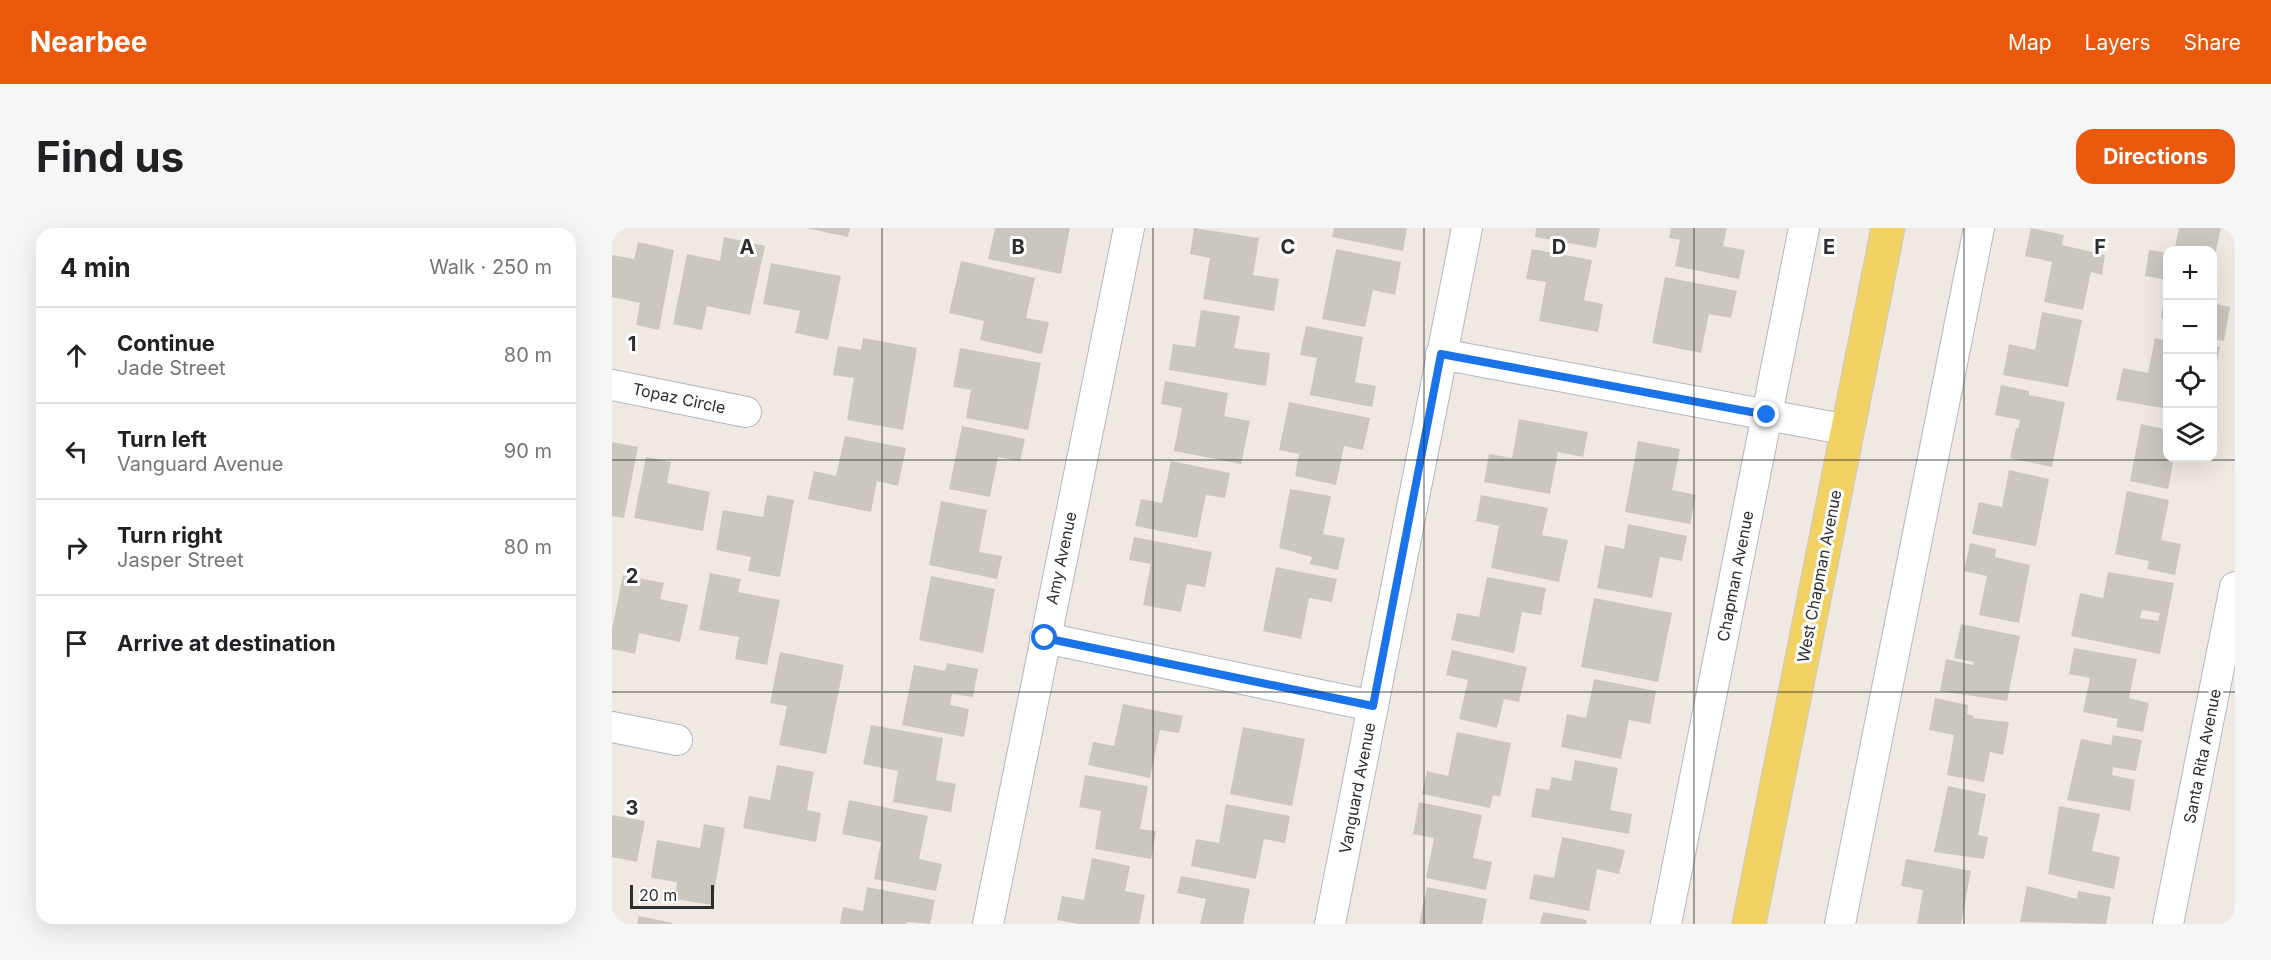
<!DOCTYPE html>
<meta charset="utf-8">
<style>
body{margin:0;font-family:Inter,sans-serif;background:#f6f6f6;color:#202124}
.controls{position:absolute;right:18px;top:18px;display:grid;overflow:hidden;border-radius:12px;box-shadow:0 6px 24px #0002}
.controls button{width:54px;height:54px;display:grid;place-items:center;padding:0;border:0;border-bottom:2px solid #e0e0e0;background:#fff;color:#202124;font:30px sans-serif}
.scale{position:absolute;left:18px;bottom:15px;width:84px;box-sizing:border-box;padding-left:6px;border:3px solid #2e2e2e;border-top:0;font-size:16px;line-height:21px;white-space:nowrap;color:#2e2e2e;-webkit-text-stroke:4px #fff;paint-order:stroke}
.stop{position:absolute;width:18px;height:18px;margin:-14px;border:4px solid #1a73e8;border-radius:50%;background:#fff}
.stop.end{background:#1a73e8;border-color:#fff;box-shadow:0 2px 6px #0008}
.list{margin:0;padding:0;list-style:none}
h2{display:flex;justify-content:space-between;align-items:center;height:78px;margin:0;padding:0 24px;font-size:26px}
h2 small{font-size:20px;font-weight:400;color:#757577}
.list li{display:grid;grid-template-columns:39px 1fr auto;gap:18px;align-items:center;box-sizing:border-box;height:96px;padding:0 24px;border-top:2px solid #e0e0e0}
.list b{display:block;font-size:22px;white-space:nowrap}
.list p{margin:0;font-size:20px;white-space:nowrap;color:#757577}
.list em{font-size:20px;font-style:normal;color:#757577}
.icon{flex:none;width:33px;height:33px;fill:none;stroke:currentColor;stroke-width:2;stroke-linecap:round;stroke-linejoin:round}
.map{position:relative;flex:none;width:1623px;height:696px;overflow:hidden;border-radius:18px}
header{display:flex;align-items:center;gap:36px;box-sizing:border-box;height:84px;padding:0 30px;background:#ea580c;color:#fff}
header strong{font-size:28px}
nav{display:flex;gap:33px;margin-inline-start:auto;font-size:21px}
.intro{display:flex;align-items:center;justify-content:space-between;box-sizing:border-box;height:144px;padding:0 36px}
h1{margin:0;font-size:42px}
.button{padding:15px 27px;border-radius:18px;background:#ea580c;color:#fff;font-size:21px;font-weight:700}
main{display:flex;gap:36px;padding:0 36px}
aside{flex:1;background:#fff;border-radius:18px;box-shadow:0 6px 24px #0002}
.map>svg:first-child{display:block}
</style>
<header>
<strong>Nearbee</strong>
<nav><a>Map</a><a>Layers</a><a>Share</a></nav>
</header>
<div class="intro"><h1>Find us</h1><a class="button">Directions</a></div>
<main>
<aside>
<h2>4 min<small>Walk · 250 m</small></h2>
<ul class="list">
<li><svg class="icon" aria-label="ahead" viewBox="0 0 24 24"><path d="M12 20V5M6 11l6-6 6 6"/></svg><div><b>Continue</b><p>Jade Street</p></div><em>80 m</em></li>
<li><svg class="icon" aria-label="left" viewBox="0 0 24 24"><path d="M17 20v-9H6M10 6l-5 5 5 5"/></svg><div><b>Turn left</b><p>Vanguard Avenue</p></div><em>90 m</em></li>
<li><svg class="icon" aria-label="right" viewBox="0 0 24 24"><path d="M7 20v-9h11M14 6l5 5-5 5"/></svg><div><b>Turn right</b><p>Jasper Street</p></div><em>80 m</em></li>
<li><svg class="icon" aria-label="arrive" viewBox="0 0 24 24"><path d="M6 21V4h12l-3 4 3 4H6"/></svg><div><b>Arrive at destination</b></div></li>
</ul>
</aside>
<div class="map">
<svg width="1623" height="696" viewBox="0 0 1623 696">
<rect width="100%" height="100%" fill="#efe9e1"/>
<!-- building -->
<g fill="#cbc7bf" fill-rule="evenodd">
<polygon points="194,0 238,0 236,9"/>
<polygon points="383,0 458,0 449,46 376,31"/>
<polygon points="582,0 647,10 641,47 667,51 662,83 591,71 598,30 578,26"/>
<polygon points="722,0 795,0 791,23 720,9"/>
<polygon points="924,0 988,0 984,20 923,9"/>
<polygon points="1059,0 1115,0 1111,18 1133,22 1127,51 1063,38 1068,12 1057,10"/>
<polygon points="1419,0 1452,7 1450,17 1493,27 1490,47 1479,44 1471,82 1432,74 1440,34 1413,28"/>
<polygon points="1567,0 1609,0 1603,27 1600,22 1563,19"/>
<polygon points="112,9 153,18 138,87 95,78 90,102 61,96 75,26 108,33"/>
<polygon points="26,14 62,22 47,102 24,97 28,75 0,69 0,27 22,31"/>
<polygon points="724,21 789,34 783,67 761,62 753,99 710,91"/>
<polygon points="920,21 980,32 972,72 991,76 986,104 927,93 934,54 914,51"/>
<polygon points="1537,22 1556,25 1556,52 1533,48"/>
<polygon points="349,33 423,50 414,90 437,94 430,126 368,112 372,93 337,85"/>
<polygon points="159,35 229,48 216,112 183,105 188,83 151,76"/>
<polygon points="1053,49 1125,63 1119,90 1097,86 1089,125 1040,115"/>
<polygon points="1554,59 1556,59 1556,92 1549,90"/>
<polygon points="1600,75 1618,79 1612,113 1600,111"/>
<polygon points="589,82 628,88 622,120 658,125 654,158 557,142 561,116 583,119"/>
<polygon points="1430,84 1470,92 1456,159 1391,147 1397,116 1423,122"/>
<polygon points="694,98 751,109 743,154 764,158 760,179 698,167 705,130 688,127"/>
<polygon points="251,110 305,120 291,202 235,192 242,150 221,147 226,118 249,122"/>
<polygon points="1543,110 1556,113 1556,181 1504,172 1511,140 1536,145"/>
<polygon points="1600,118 1608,119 1602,149 1600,149"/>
<polygon points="348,120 429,135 416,202 354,190 359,162 341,159"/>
<polygon points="553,153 616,165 612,188 638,193 629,236 562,223 570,180 549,176"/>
<polygon points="1389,157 1417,163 1417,167 1453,174 1440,239 1398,230 1404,200 1406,201 1408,192 1383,187"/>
<polygon points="677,174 758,190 751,222 732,218 724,257 683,248 687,226 667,222"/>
<polygon points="907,191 976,204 971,229 946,224 938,266 872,254 877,226 900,230"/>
<polygon points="1529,196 1556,202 1556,230 1562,230 1556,261 1518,253"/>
<polygon points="350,198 413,211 408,233 386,229 378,269 337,261"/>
<polygon points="233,208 294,220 286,258 265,253 259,284 196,271 202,243 224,248"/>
<polygon points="1026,213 1068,221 1060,262 1084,267 1078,296 1013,284"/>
<polygon points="0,214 26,219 12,290 0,288"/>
<polygon points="34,229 59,234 55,255 98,264 91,303 22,290"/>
<polygon points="559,233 618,245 613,270 594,267 585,310 523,298 529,271 550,275"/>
<polygon points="1397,242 1437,251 1424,318 1360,306 1367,274 1390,279"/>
<polygon points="678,261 719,268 711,306 733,310 726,342 698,336 700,329 667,320"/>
<polygon points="1515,263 1557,272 1549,312 1569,316 1563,347 1535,341 1537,333 1503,326"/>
<polygon points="155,267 182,272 168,349 136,343 139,329 104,322 111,282 151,289"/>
<polygon points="869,267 936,280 930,307 956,312 947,354 879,340 887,298 864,293"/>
<polygon points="329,273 375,282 367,324 390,328 385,351 317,337"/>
<polygon points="1016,296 1075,308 1070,333 1048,329 1040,370 985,360 993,317 1012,321"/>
<polygon points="522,309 600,324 593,359 575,356 569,384 531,377 539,336 517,332"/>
<polygon points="1358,315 1384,321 1383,329 1418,337 1407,395 1367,387 1375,348 1352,343"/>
<polygon points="664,339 725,351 720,374 697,370 689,411 651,403"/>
<path d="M1496 344 1562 355 1548 426 1459 408 1468 365 1491 370ZM1530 382 1548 385 1546 393 1528 390Z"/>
<polygon points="98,345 129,351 126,364 168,372 155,437 123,431 127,409 87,402"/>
<polygon points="11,347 52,355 48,371 76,377 68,414 27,405 23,426 0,421 0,401"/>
<polygon points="319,348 383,361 371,425 307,412"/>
<polygon points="875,349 934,360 929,387 910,384 902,425 839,412 845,385 867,389"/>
<polygon points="982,370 1060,385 1046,454 969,439"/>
<polygon points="1349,396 1408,408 1395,473 1328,463 1334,431 1361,437 1362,434 1342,430"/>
<polygon points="1462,420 1525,431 1517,470 1537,475 1531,504 1504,499 1506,491 1471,484 1478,450 1457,446"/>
<polygon points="840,422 915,439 907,474 892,471 885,500 847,491 856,452 834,447"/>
<polygon points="168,424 232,437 214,526 167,517 175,478 158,475"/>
<polygon points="335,435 366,441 361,469 340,466 338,477 357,481 352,509 290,497 302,437 333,443"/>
<polygon points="982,451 1044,463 1038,496 1017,492 1009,531 949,519 955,486 974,490"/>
<polygon points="1323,470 1356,477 1355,486 1362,488 1361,490 1397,494 1391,527 1378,524 1372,554 1335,547 1342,507 1317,502"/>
<polygon points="511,476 571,488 567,505 548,502 538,550 476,537 481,514 502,518"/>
<polygon points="259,497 331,510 324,552 344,556 339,584 281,574 286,543 251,536"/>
<polygon points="631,499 693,511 680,578 618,566"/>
<polygon points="845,504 899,515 888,569 881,567 878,580 810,566 815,543 836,548"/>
<polygon points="1501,507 1530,512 1524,543 1501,539 1500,547 1523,552 1518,583 1455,572 1469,511 1499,517"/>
<polygon points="963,532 1006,540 998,582 1020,586 1017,606 919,589 924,560 937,562 940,549 959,553"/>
<polygon points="165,537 202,544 195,582 209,585 204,614 131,600 137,568 158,572"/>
<polygon points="473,547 536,558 528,601 544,603 539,631 483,621 489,583 467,579"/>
<polygon points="1336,558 1374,566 1366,607 1376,609 1372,631 1322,624"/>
<polygon points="237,572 316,588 307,631 330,636 324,663 262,651 269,614 230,606"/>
<polygon points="807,574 870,587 861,630 880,634 874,662 814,650 822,610 801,606"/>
<polygon points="614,576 678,588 673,615 652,611 644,651 579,638 584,611 607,615"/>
<polygon points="1447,578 1488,586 1480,623 1508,629 1502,661 1436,646"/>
<polygon points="0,587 33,593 25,634 0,629"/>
<polygon points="92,596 113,600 100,677 63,671 65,654 39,650 45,612 88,620"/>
<polygon points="950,609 1013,622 1007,646 985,641 977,683 917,671 922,646 942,650"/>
<polygon points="480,630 518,638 513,663 533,667 527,696 467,696 445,692 450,668 472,672"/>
<polygon points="1294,631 1359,643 1349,696 1305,696 1311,662 1289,658"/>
<polygon points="569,648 638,661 631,696 588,696 594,671 565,665"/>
<polygon points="1415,658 1465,671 1466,663 1499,669 1494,696 1408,694"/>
<polygon points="255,659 323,672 318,696 295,694 295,696 228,696 231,679 251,683"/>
<polygon points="815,659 875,671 870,696 807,696"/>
<polygon points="931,684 975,692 974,696 928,696"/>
<polygon points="27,688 61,695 60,696 25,696"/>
</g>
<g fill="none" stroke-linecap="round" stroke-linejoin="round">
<defs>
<g id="minor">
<polyline points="829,126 1236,202"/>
<polyline points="0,157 134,184"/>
<polyline points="433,410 761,478"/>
<polyline points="0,499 65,512"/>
<polyline points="376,696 517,0"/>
<polyline points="718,696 855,0"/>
<polyline points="1054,696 1192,0"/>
<polyline points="1228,696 1367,0"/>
<polyline points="1556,696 1623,359"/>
</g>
<polyline id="primary" points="1137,696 1276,0"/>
</defs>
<!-- minor casing -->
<use href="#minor" stroke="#b4b7c1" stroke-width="32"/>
<!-- primary casing -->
<use href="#primary" stroke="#c9c9c9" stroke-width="35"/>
<!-- minor -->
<use href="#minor" stroke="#fff" stroke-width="30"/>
<!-- primary -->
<use href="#primary" stroke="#f2d163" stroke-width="33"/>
</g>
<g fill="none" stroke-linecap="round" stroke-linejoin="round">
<!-- route -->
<polyline stroke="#1a73e8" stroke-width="8" points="433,410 761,478 829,126 1155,187"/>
</g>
<!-- grid -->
<path fill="none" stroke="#2e2e2e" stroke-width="1.5" stroke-opacity="0.55" d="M270 0V696M541 0V696M812 0V696M1082 0V696M1352 0V696M0 232H1623M0 464H1623"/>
<g text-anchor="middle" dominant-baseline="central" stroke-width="6" stroke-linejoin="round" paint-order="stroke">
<!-- street labels -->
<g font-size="16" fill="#2e2e2e" stroke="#fff">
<text transform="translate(67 170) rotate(12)">Topaz Circle</text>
<text transform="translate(449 330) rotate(-78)">Amy Avenue</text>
<text transform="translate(1123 348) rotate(-79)">Chapman Avenue</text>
<text transform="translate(1207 348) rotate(-79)">West Chapman Avenue</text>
<text transform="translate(1590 528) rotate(-79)">Santa Rita Avenue</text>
<text transform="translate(745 560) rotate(-79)">Vanguard Avenue</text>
</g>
</g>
<g font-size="20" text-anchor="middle" font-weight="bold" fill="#2e2e2e" stroke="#fff" stroke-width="6" stroke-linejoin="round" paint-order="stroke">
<text x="135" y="26">A</text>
<text x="406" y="26">B</text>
<text x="676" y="26">C</text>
<text x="947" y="26">D</text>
<text x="1217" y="26">E</text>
<text x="1488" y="26">F</text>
<text x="20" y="123">1</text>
<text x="20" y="355">2</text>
<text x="20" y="587">3</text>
</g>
</svg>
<div class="controls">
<button>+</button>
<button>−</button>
<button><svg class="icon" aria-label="locate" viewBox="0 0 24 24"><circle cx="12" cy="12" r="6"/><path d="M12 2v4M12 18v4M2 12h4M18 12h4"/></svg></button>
<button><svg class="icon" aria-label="layers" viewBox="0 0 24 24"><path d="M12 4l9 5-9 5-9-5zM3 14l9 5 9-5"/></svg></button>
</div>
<div class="scale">20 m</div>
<div class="stop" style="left:433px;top:410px"></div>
<div class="stop end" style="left:1155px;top:187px"></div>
</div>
</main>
